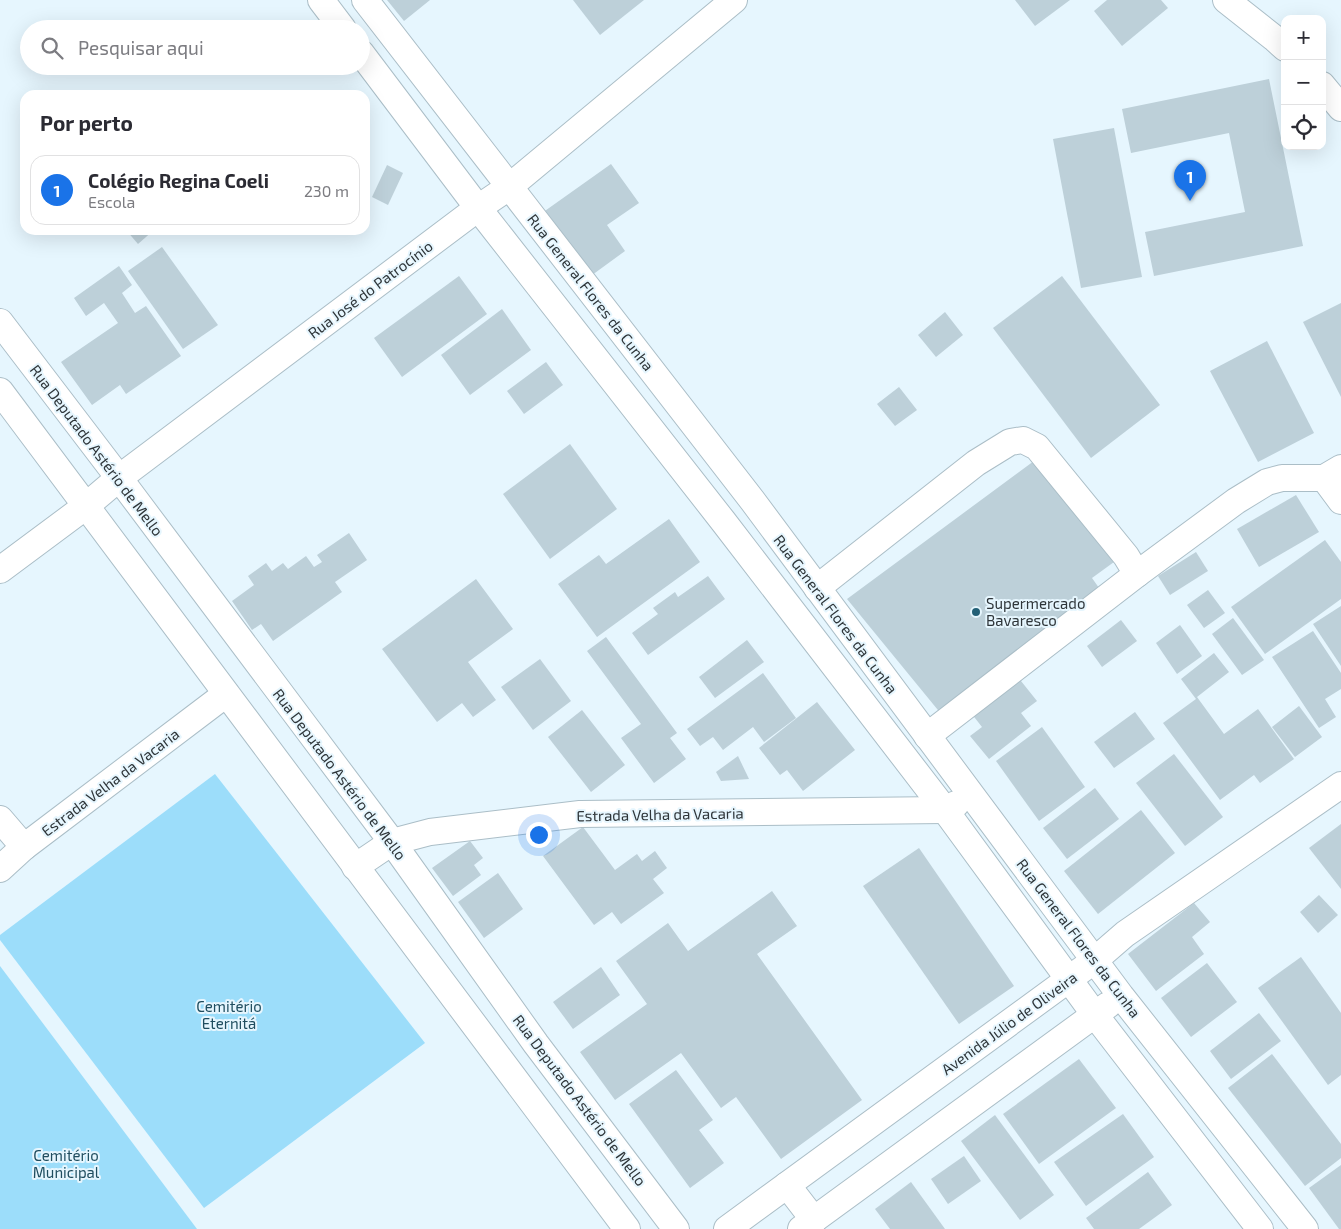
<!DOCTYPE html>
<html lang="pt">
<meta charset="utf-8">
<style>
body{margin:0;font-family:"Exo 2",sans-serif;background:#f2f2f3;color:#2b2b33}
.controls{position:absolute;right:15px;top:15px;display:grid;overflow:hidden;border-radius:10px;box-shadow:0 5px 20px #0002}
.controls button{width:45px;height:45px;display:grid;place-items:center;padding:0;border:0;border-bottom:1px solid #e1e1e2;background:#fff;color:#2b2b33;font:25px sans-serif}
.you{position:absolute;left:538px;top:834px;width:18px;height:18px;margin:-12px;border:4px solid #fff;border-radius:50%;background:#1a73e8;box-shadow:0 0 0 8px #1a73e833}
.badge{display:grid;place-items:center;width:32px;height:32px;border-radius:50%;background:#1a73e8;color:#fff;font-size:16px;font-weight:700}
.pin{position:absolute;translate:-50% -41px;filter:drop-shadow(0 1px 2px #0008)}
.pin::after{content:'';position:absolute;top:26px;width:18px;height:15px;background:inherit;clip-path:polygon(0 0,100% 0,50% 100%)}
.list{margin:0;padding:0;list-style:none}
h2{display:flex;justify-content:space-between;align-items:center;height:65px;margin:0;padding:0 20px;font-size:21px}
h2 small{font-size:16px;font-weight:400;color:#7c7c81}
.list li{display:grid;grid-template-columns:32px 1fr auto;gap:15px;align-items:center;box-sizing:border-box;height:70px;margin:0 10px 10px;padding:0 10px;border:1px solid #e1e1e2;border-radius:15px}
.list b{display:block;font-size:19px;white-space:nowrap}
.list p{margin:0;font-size:16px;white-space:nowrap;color:#7c7c81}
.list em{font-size:16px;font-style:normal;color:#7c7c81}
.icon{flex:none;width:28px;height:28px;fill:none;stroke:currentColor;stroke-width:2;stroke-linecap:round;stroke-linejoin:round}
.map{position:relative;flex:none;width:1341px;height:1229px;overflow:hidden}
.search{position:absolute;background:#fff;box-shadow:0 5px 20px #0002;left:20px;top:20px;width:350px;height:55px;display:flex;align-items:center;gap:12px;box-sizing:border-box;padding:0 18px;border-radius:28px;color:#7c7c81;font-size:19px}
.panel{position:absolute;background:#fff;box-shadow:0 5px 20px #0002;left:20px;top:90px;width:350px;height:145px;border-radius:15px}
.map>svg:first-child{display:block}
</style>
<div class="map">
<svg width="1341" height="1229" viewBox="0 0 1341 1229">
<rect width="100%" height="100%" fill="#e6f6fe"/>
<!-- green -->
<g fill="#9cddfa">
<polygon points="215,774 425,1043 204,1208 0,940 0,935"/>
<polygon points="0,966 197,1229 0,1229"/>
</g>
<!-- building -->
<g fill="#bdd0d9">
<polygon points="387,0 430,0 404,21"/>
<polygon points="573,0 644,0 600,35"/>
<polygon points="1015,0 1070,0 1035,26"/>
<polygon points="1107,0 1161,0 1168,8 1122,46 1094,11"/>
<polygon points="1269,79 1303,246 1154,276 1145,232 1245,212 1229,133 1131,153 1122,109"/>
<polygon points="1114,128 1142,277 1081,288 1053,139"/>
<polygon points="611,164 639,203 607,225 625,251 588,278 542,213"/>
<polygon points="387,165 403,173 388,205 372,197"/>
<polygon points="126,230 154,230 138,244"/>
<polygon points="162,247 218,325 183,349 128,271"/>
<polygon points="119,266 132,285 122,293 135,313 146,306 181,356 126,394 120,385 92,405 61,362 118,323 104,303 86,316 74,298"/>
<polygon points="459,276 487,314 402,377 374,338"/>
<polygon points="1062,276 1160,405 1091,458 993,328"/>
<polygon points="1341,303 1341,397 1303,322"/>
<polygon points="502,309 531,350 470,395 441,355"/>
<polygon points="945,312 963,335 936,357 918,335"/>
<polygon points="1267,341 1314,433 1258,462 1210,371"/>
<polygon points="546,362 563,385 524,414 507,391"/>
<polygon points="899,387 917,410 895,426 877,404"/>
<polygon points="570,444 617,509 550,559 503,494"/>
<polygon points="1038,458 1114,562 1092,578 1104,595 942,715 847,599"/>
<polygon points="1296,495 1319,532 1259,567 1237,529"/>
<polygon points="669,519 700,562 597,637 558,584 599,555 606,564"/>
<polygon points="349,533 367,560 335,582 342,592 273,641 261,624 252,630 232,601 254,585 248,576 266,563 272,571 283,563 288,569 306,556 314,567 322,562 317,555"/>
<polygon points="1325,540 1341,562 1341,599 1265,654 1231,607"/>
<polygon points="1196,552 1208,571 1170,595 1158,576"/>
<polygon points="708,576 725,599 648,655 632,633 658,614 653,608 675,592 678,597"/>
<polygon points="476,579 513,629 468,662 496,700 473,717 462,703 437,722 382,649"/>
<polygon points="1208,590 1225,613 1204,628 1187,605"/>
<polygon points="1341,606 1341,666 1313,624"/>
<polygon points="1233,618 1264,660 1242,675 1212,634"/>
<polygon points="1121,620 1137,641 1102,667 1087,646"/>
<polygon points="1180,625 1202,656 1177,674 1156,643"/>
<polygon points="1313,631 1341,673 1341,689 1325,699 1336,717 1319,728 1272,657"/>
<polygon points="606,637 677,733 670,738 686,759 654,783 621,738 641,724 587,651"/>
<polygon points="747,640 764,662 715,698 699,677"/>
<polygon points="1214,653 1229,672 1197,697 1224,734 1258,709 1294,759 1260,783 1254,775 1220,800 1163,723 1196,699 1181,679"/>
<polygon points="540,659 571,701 533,730 501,687"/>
<polygon points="763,673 796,718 764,742 753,727 723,750 713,737 700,746 687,729"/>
<polygon points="1017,676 1037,701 1021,713 1031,726 989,759 970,736 982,727 971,713"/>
<polygon points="817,702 855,750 803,791 787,770 780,775 759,748"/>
<polygon points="1299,706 1322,737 1295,757 1272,727"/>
<polygon points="582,710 625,765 591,792 548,737"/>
<polygon points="1135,712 1155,739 1114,768 1094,742"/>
<polygon points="1042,727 1085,787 1039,821 996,761"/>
<polygon points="1174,754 1223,817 1185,846 1136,783"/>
<polygon points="738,756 749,779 721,781 716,772"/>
<polygon points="1095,788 1119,819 1067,859 1043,828"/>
<polygon points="1141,810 1175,853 1098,914 1064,871"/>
<polygon points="1341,824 1341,889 1309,848"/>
<polygon points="583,827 615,870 637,854 642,861 655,851 667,868 653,879 664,893 621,924 612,912 594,925 543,856"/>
<polygon points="470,841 483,858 474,865 481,875 453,896 432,868"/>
<polygon points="919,848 1014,986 959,1024 863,886"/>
<polygon points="498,873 523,909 484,938 458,902"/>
<polygon points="772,891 797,926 757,954 862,1100 781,1159 736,1097 721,1108 681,1053 615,1100 580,1052 647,1004 616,961 668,923 688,951"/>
<polygon points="1319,895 1338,915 1318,933 1300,912"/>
<polygon points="1194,903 1210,922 1192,937 1204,954 1156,991 1128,954"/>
<polygon points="1301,957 1341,1013 1341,1075 1328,1085 1258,988"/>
<polygon points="1207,963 1237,1002 1191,1037 1161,998"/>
<polygon points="601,967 620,995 573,1029 553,1002"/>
<polygon points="1259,1013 1281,1041 1231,1079 1210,1051"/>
<polygon points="1272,1054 1341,1144 1341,1158 1305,1186 1228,1088"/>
<polygon points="1079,1059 1116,1108 1039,1164 1003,1114"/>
<polygon points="676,1070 713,1120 699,1130 724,1163 690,1188 629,1104"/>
<polygon points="1123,1114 1154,1157 1086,1206 1054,1162"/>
<polygon points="995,1115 1054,1195 1020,1220 961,1141"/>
<polygon points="964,1156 981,1181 948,1204 931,1179"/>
<polygon points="1341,1165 1341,1229 1339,1229 1309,1188"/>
<polygon points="1148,1172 1172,1205 1139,1229 1094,1229 1086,1218"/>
<polygon points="911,1182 945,1229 890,1229 875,1209"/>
</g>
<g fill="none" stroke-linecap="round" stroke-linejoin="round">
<defs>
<g id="minor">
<polyline points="321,0 343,29"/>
<polyline points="365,0 752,500 1121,996 1305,1229"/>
<polyline points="1226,0 1274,38 1285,48"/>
<polyline points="361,53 478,208 723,521 945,810 1095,1015 1260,1229"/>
<polyline points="1322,85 1341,108"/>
<polyline points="0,322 119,478 392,842 536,1044 676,1229"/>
<polyline points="0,391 627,1229"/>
<polyline points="1324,478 1341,501"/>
<polyline points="0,570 86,506 119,478 478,208 509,187 734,0"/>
<polyline points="817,588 976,463 1010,442 1023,440 1037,447 1126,556 1137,574"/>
<polyline points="927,736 1137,574 1236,501 1267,482 1282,478 1324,478 1341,468"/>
<polyline points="0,819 24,847 226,694"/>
<polyline points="355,867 392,842 430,832 580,814 945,810 956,804"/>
<polyline points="0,869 24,847"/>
<polyline points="787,1185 814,1220"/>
<polyline points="727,1229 1095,960 1125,934 1341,785"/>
<polyline points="801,1229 1108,1005"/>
</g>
</defs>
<!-- minor casing -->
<use href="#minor" stroke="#abbec7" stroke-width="28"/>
<!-- minor -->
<use href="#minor" stroke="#fff" stroke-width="26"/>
</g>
<!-- markers -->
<circle fill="#225f76" stroke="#e6f6fe" stroke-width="2" cx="976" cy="612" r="5"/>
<g text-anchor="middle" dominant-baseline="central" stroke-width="4" stroke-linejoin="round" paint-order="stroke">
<!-- street labels -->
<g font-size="15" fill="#2e3539" stroke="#e6f6fe">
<text transform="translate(370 289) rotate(-37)">Rua José do Patrocínio</text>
<text transform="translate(591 292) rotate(52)">Rua General Flores da Cunha</text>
<text transform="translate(97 450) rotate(53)">Rua Deputado Astério de Mello</text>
<text transform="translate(836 614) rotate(53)">Rua General Flores da Cunha</text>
<text transform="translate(340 774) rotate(53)">Rua Deputado Astério de Mello</text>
<text transform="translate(110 782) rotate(-37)">Estrada Velha da Vacaria</text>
<text transform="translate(660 814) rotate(-1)">Estrada Velha da Vacaria</text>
<text transform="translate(1079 938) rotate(53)">Rua General Flores da Cunha</text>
<text transform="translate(1009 1023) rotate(-36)">Avenida Júlio de Oliveira</text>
<text transform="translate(580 1100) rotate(53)">Rua Deputado Astério de Mello</text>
</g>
<!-- poi labels -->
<g font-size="15" fill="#2e3539" stroke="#e6f6fe" text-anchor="start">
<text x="986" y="603">Supermercado<tspan x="986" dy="17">Bavaresco</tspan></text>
</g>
<!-- park labels -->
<g font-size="15" fill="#1f4d5f" stroke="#e6f6fe">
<text x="229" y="1006">Cemitério<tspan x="229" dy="17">Eternitá</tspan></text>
<text x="66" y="1155">Cemitério<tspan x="66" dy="17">Municipal</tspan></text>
</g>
</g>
</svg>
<div class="controls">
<button>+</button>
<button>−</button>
<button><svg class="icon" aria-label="locate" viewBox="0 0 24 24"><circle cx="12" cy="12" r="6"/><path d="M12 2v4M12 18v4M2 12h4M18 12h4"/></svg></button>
</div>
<div class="you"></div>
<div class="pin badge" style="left:1190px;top:201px">1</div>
<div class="search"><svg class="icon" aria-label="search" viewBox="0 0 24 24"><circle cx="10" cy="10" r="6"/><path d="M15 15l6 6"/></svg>Pesquisar aqui</div>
<section class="panel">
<h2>Por perto<small></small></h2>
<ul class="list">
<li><span class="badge">1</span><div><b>Colégio Regina Coeli</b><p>Escola</p></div><em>230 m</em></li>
</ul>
</section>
</div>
